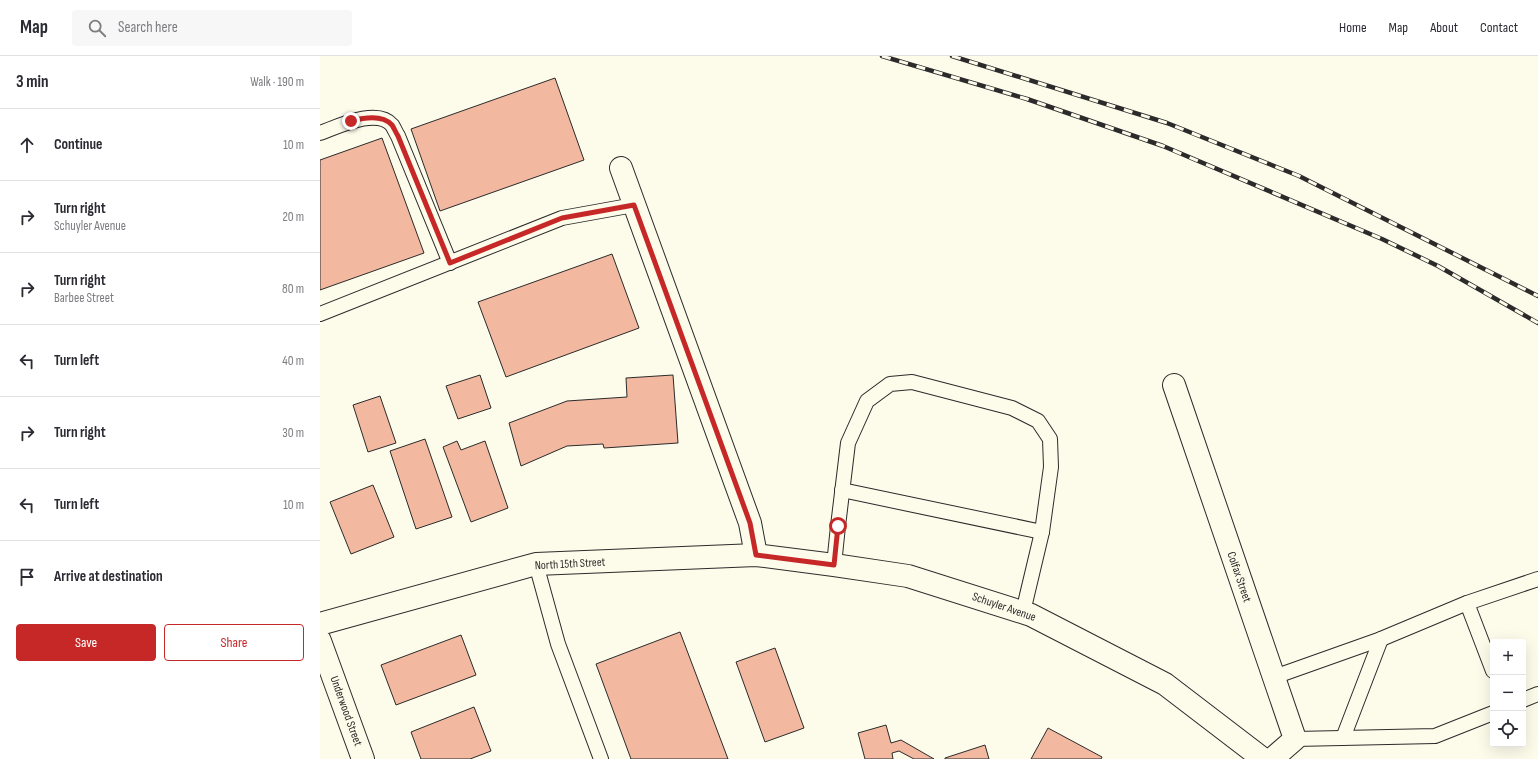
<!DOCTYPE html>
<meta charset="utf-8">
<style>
body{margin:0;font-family:"Sofia Sans Condensed",sans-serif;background:#f7f7f7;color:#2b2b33}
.controls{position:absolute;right:12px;bottom:12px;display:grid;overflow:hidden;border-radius:4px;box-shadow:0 4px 16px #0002}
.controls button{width:36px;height:36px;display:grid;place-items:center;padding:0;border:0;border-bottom:1px solid #e1e1e2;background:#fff;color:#2b2b33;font:20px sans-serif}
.stop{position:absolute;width:12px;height:12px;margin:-9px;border:3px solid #c62828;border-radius:50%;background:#fff}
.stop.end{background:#c62828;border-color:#fff;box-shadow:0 1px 4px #0008}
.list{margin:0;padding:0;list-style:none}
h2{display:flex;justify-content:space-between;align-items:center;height:52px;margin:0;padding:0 16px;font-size:17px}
h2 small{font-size:13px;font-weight:400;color:#7c7c81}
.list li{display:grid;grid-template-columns:26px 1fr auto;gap:12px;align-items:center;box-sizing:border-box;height:72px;padding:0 16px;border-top:1px solid #e1e1e2}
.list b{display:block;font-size:15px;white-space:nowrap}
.list p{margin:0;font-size:13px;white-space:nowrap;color:#7c7c81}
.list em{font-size:13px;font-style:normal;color:#7c7c81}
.actions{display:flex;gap:8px;padding:12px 16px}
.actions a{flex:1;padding:9px 0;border:1px solid #c62828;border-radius:4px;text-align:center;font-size:14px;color:#c62828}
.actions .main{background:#c62828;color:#fff}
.icon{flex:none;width:22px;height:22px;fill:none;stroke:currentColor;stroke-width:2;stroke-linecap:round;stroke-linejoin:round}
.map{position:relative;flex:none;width:1218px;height:703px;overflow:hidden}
header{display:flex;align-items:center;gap:24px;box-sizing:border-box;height:56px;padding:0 20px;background:#fff;border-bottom:1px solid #e1e1e2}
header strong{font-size:19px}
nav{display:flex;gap:22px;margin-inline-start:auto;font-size:14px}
.search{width:280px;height:36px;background:#f7f7f7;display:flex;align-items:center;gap:10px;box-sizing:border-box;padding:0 14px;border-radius:4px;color:#7c7c81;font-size:15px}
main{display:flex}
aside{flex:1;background:#fff}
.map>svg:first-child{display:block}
</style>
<header>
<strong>Map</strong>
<div class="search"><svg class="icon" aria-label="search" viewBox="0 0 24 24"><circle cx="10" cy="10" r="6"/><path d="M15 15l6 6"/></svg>Search here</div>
<nav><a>Home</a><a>Map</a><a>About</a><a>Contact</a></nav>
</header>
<main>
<aside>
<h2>3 min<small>Walk · 190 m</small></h2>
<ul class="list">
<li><svg class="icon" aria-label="ahead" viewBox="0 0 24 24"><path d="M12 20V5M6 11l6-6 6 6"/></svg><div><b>Continue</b></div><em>10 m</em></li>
<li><svg class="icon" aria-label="right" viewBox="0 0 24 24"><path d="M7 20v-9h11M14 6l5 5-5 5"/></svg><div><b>Turn right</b><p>Schuyler Avenue</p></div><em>20 m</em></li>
<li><svg class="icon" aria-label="right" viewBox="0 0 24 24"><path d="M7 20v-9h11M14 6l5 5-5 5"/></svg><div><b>Turn right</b><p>Barbee Street</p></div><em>80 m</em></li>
<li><svg class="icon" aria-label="left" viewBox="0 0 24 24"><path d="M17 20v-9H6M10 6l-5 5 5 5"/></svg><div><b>Turn left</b></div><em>40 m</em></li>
<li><svg class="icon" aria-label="right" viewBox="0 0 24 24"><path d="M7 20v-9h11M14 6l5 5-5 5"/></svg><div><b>Turn right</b></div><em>30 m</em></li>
<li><svg class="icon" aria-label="left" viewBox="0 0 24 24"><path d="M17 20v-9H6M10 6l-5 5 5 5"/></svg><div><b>Turn left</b></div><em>10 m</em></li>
<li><svg class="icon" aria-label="arrive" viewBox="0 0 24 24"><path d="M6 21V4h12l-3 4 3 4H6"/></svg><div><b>Arrive at destination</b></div></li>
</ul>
<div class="actions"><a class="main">Save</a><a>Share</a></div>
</aside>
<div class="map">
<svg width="1218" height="703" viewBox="0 0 1218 703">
<rect width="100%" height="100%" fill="#fdfbea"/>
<!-- building -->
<g fill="#f2b8a0" stroke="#2b2b2b">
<polygon points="235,22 264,104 120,155 91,73"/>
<polygon points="62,82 104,197 0,234 0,104"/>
<polygon points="292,198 319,272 186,321 158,246"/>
<polygon points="160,319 171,352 138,363 126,330"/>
<polygon points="353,319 358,387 284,392 283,388 247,390 201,410 189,367 247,345 307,341 306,322"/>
<polygon points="60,340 76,387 48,396 33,349"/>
<polygon points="105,383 132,461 96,473 70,395"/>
<polygon points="137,385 141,394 165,385 188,452 151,466 123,391"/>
<polygon points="53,429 74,481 31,498 10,446"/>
<polygon points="360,576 408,703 311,703 276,608"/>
<polygon points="141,579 156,619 76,649 61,609"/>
<polygon points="455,592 484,672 445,686 416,606"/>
<polygon points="154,651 171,695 150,703 101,703 91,676"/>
<polygon points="566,669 571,687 581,684 614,703 594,703 579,695 572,697 573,703 545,703 538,677"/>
<polygon points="728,672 782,701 781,703 711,703"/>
<polygon points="665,689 669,703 625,703 625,702"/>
</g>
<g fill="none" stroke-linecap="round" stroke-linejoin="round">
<defs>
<g id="service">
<path d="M0 77C17 71 57 51 72 69 74 72 76 77 78 80L130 207"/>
<polyline points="0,258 242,162 314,149"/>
<polyline points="522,434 722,476"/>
<polyline points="216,508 238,588 281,703"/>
<polyline points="514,509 518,470 528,387 547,345 570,328 592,326 692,352 718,365 730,383 731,411 722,476 703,556"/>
<polyline points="1173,615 1147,547 1218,523"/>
<polyline points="954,621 1061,583 1147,547"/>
<polyline points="1203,644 1218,638"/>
<polyline points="1023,682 1061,583"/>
<polyline points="975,683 1115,680 1173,657"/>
</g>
<g id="minor">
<polyline points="301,112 430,467 436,499"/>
<polyline points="854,329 975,683 952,703"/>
</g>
<polyline id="tertiary" points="0,585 43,703"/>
<polyline id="secondary" points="0,568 216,508 436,499 514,509 588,520 711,559 845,628 943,703"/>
</defs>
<!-- service casing -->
<use href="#service" stroke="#2b2b2b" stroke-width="16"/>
<!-- minor casing -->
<use href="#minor" stroke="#2b2b2b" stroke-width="24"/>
<!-- tertiary casing -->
<use href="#tertiary" stroke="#2b2b2b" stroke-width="24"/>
<!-- secondary casing -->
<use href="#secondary" stroke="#2b2b2b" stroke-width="24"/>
<!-- service -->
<use href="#service" stroke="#fdfbea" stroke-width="14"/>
<!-- minor -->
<use href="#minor" stroke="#fdfbea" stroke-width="22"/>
<!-- tertiary -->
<use href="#tertiary" stroke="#fdfbea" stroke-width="22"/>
<!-- secondary -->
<use href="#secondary" stroke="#fdfbea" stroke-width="22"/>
<defs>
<g id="rail">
<polyline points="562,0 707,43 843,90 1062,183 1118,210 1218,267"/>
<polyline points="632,0 847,67 979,120 1218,240"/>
</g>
</defs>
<!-- rail casing -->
<use href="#rail" stroke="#2b2b2b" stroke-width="4.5"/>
<!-- rail -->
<use href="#rail" stroke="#fdfbea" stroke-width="3" stroke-dasharray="9" stroke-linecap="butt"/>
</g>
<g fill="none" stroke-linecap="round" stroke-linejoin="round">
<!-- route -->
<path stroke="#c62828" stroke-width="5" d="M31 65C43 62 62 58 72 69 74 72 76 77 78 80L130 207 242 162 314 149 430 467 436 499 514 509 518 470"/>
</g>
<g text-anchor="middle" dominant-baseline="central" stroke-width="3" stroke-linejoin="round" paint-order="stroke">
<!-- street labels -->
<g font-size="12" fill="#2b2b2b" stroke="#fdfbea">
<text transform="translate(250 508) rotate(-3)">North 15th Street</text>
<text transform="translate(919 521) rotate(71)">Colfax Street</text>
<text transform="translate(684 551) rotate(19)">Schuyler Avenue</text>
<text transform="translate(26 655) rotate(70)">Underwood Street</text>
</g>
</g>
</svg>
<div class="controls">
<button>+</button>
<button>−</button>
<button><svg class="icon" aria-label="locate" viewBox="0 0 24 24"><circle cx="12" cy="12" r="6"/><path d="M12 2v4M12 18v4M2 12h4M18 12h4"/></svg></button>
</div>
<div class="stop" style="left:518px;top:470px"></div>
<div class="stop end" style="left:31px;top:65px"></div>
</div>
</main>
